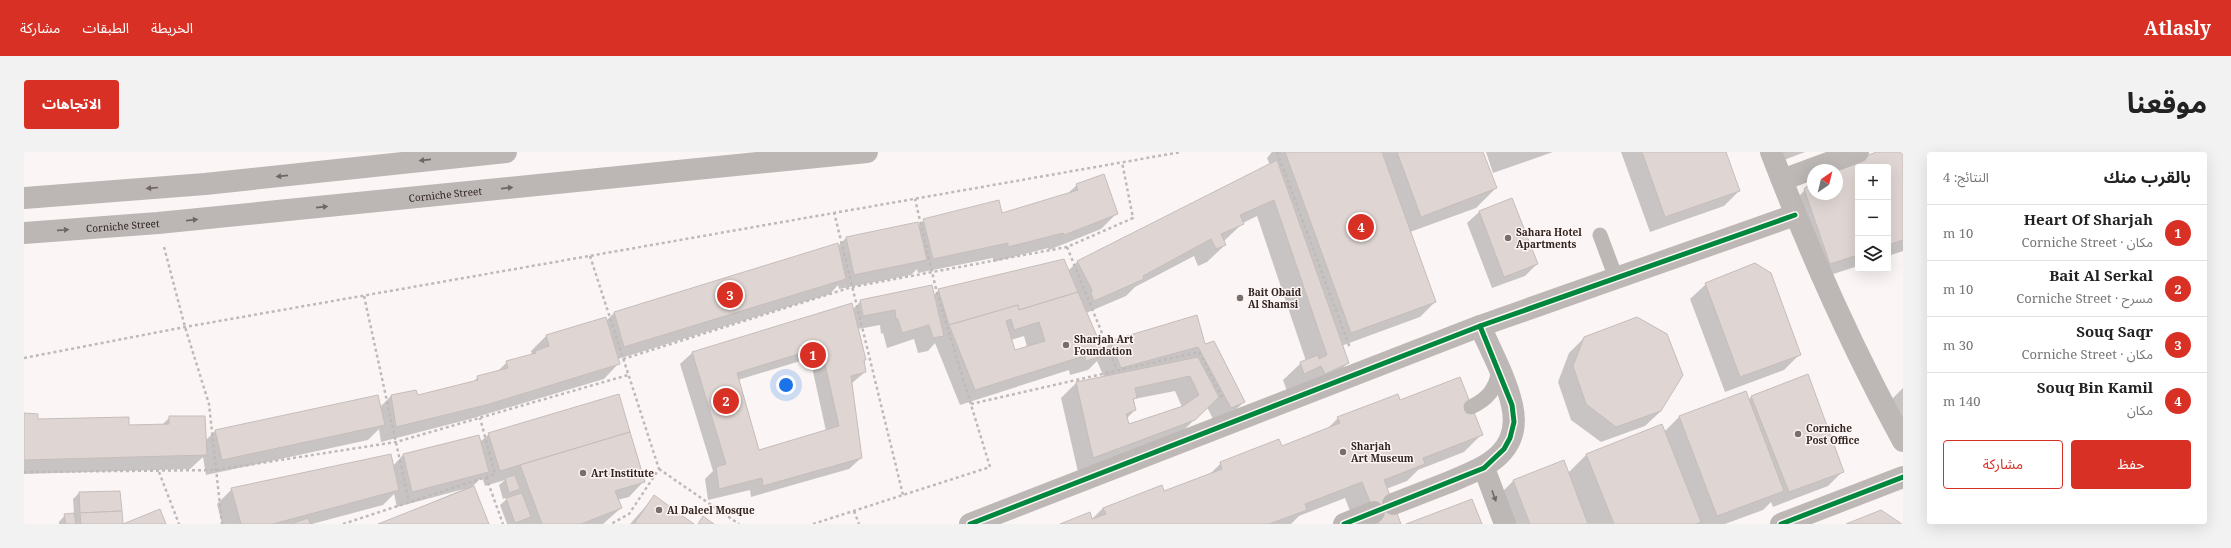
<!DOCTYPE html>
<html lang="ar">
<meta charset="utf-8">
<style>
body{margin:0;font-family:"Noto Serif","Noto Sans Arabic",serif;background:#f2f2f2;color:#222;direction:rtl}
.controls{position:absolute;right:12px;top:12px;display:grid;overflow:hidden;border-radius:4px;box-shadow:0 4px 16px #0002}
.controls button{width:36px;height:36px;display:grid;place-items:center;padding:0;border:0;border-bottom:1px solid #e0e0e0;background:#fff;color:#222;font:20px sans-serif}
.compass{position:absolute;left:1783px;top:12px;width:36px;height:36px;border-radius:50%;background:#fff;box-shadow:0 4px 16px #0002;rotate:35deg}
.you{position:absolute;left:762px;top:233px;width:14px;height:14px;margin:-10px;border:3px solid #fff;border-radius:50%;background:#1a73e8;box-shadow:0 0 0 6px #1a73e833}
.badge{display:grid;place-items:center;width:26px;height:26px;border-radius:50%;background:#d93025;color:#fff;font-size:13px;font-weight:700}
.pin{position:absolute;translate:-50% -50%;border:2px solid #fff;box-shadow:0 1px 4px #0006}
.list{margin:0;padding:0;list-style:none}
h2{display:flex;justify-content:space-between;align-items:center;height:52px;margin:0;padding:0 16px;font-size:17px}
h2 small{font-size:13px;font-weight:400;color:#767676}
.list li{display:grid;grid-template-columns:26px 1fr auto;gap:12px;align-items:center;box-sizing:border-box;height:56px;padding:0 16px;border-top:1px solid #e0e0e0}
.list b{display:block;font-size:15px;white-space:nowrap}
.list p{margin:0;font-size:13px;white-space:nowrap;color:#767676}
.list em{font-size:13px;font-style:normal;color:#767676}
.actions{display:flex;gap:8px;padding:12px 16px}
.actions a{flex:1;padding:9px 0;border:1px solid #d93025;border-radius:4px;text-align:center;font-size:14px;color:#d93025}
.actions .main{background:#d93025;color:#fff}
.icon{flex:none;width:22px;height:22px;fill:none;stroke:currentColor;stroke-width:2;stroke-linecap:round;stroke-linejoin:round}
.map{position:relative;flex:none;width:1879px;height:372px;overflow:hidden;direction:ltr;border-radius:4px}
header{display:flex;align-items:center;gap:24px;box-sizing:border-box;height:56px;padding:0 20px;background:#d93025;color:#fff}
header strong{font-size:19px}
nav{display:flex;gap:22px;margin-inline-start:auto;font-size:14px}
.intro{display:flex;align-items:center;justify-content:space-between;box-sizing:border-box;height:96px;padding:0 24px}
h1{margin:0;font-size:28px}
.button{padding:10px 18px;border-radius:4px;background:#d93025;color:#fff;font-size:14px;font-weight:700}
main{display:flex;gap:24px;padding:0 24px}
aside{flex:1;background:#fff;border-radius:4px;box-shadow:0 4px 16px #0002}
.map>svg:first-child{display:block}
</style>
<header>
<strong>Atlasly</strong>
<nav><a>الخريطة</a><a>الطبقات</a><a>مشاركة</a></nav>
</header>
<div class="intro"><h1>موقعنا</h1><a class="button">الاتجاهات</a></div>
<main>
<aside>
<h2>بالقرب منك<small>النتائج: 4</small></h2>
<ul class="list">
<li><span class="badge">1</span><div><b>Heart Of Sharjah</b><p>مكان · Corniche Street</p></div><em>10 m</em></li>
<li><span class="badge">2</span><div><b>Bait Al Serkal</b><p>مسرح · Corniche Street</p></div><em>10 m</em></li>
<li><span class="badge">3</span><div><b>Souq Saqr</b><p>مكان · Corniche Street</p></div><em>30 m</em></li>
<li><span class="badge">4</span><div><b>Souq Bin Kamil</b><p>مكان</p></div><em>140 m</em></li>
</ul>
<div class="actions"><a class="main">حفظ</a><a>مشاركة</a></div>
</aside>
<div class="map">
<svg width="1879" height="372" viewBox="0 0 1879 372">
<rect width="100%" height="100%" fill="#fbf6f5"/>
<!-- shadow -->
<g fill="#0003" fill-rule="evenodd">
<path d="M1248 0H1458L1472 36 1452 56 1386 80 1411 150 1396 165 1317 194 1324 211 1306 228 1263 239 1259 228 1277 211 1282 209 1233 64 1219 71 1199 90 1201 93 1183 110 1174 114 1170 104 1111 135 1102 144 1062 161 1078 199 1087 190 1180 193 1220 250 1204 265 1191 271 1183 255 1155 283 1054 320 1037 246 1052 231 1080 225 1073 209 1064 218 1046 223 1045 218 936 253 911 191 904 199 894 201 890 187 863 196 859 181 857 182 856 173 834 177 841 208 839 210 841 220 827 232 837 306 825 317 727 345 726 338 684 348 681 327 689 319 656 212 668 201 827 152 829 157 837 149 910 143 915 138 1044 119 1053 110 1246 13 1243 6ZM1000 184 1003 195 991 199 987 188ZM786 206 802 279 735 299 714 228ZM1151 239 1158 255 1104 273 1102 267 1111 258 1110 247Z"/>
<polygon points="1462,0 1529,0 1469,21"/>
<polygon points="1597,0 1701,0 1715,39 1700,54 1626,80"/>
<polygon points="1757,0 1781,0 1760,8"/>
<polygon points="1856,0 1879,0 1879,99 1864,104 1864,15 1834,15 1834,114 1788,129 1764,55 1789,30 1789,42 1813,42 1813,18"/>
<polygon points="1053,33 1092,62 1077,77 1025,98 1024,96 969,110 969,106 894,121 893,117 887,123 815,137 814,133 806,142 594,207 595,211 580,227 446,267 357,290 355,277 344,288 182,323 179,305 166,317 0,322 0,262 13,268 104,274 138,273 146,265 181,289 191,279 356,255 367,244 392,240 393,244 448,231 454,225 473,220 483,210 508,203 507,199 522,184 582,169 590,161 814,94 822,86 894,74 900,68 978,62 1043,42"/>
<polygon points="1488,47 1513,112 1501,124 1468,136 1443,71 1455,60"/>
<polygon points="1682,132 1775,203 1760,218 1701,240 1666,147"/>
<polygon points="1560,186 1637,259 1621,274 1577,290 1547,268 1534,230 1545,201"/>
<polygon points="1879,236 1879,274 1865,250"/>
<polygon points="1728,244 1819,319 1804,334 1749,355 1747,350 1739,358 1701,372 1485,372 1474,344 1489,329 1540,309 1544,321 1562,303 1640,280 1655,265 1724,248"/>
<polygon points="1375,249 1457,283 1440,300 1394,318 1383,329 1362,337 1376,372 1331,372 1321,346 1275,364 1267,372 1039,372 1067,368 1079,356 1140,340 1185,323 1197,311 1257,295 1302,278 1314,266"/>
<polygon points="465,282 620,329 605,345 593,348 597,356 579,372 483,372 476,353 485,345 479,347 475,333 481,328 461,334 458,325 449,334 464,372 356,372 440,337 373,355 370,342 359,353 288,372 198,372 193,352 208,337 369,314 379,303 454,284 456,290"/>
<polygon points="55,341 98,372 35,372 35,370 41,363 50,362 49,347"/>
<polygon points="630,345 668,372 606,372"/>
</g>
<!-- building -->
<g fill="#dfd6d3" stroke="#c6bdbb" fill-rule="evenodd">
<polygon points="1261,0 1358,0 1412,150 1327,181"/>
<polygon points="1373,0 1459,0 1473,36 1397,65"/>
<polygon points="1618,0 1702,0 1716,39 1641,65"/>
<polygon points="1853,0 1879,0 1879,88 1864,93 1864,15 1834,15 1834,103 1806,112 1780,37 1789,29 1789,42 1813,42 1813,18 1801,17"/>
<polygon points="1253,8 1325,211 1301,222 1297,214 1280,222 1276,210 1294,203 1295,207 1303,203 1250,48 1216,63 1220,72 1197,82 1202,93 1192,97 1187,87 1119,124 1120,127 1070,149 1067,142 1068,138 1053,109"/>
<polygon points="1080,22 1094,62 1040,83 1039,81 984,95 984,91 909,107 899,67 975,48 978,61 1054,38 1052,32"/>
<polygon points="1488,46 1514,112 1480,125 1455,59"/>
<polygon points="894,70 903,108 830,123 822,85"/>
<polygon points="814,91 822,127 600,195 590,160"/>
<polygon points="1040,107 1054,140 995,158 994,153 925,173 914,137"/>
<polygon points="1731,111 1747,121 1777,203 1716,225 1681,131"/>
<polygon points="908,133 920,184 909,186 905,173 878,181 874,167 872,167 871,158 839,164 836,148"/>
<path d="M1054 140 1081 203 1062 209 1060 204 951 238 925 173 994 153 995 158ZM987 167 990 178 1015 170 1021 189 991 198 982 169Z"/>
<path d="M828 151 842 208H840L842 220 827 224 838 306 739 334 738 326 695 337 692 315 702 312 668 200ZM797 195 815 274 735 298 713 221Z"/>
<polygon points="1173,163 1181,192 1190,189 1221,250 1207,256 1174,195 1097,216 1086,189"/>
<polygon points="582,165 596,212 462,253 372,275 367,243 392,238 394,243 454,228 453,224 484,216 482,209 512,201 511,199 525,194 522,183"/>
<polygon points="1613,165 1643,182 1659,223 1637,259 1592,275 1562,252 1549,214 1560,185"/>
<path d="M1174 205 1195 245 1171 268 1069 306 1052 230ZM1166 224 1175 243 1159 254 1105 272 1102 262 1112 258 1109 247 1113 246 1111 236Z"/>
<polygon points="1784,222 1820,320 1765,340 1727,244"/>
<polygon points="1436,225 1459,283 1399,306 1401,312 1360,328 1377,372 1355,372 1338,330 1281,352 1283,358 1245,372 1036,372 1066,360 1068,367 1082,362 1079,356 1138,333 1140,339 1198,317 1196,310 1255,287 1258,294 1316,271 1313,265 1374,242 1376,248"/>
<polygon points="1722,239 1760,339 1693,364 1655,264"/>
<polygon points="595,242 606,280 476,319 464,281"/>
<polygon points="354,243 361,273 198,308 191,278"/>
<polygon points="0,261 14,262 14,267 105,265 105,273 145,272 145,264 181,264 183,303 0,308"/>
<polygon points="1638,272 1677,370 1672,372 1590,372 1562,302"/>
<polygon points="606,280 621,330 591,339 598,356 557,372 518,372 496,313"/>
<polygon points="455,283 465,320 388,340 379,302"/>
<polygon points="367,302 375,338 249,372 217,372 207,336"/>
<polygon points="1540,308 1564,372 1506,372 1489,328"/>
<polygon points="491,323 496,337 485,341 481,326"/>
<polygon points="450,334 465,372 354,372"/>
<polygon points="96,339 98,359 56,361 55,340"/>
<polygon points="498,341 507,365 491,371 482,346"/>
<polygon points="630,343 670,372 610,372"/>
<polygon points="1448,347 1458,372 1382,372"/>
<polygon points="136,357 142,372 99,372"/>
<polygon points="1857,358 1878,372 1822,372"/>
<polygon points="98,359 99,372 57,372 56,361"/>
<polygon points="50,361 52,372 42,372 40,362"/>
<polygon points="679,364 690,372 674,372"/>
<polygon points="284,366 286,371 289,372 267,372"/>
</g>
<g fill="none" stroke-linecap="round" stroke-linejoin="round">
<!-- path -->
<g stroke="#bfbab9" stroke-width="2.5" stroke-dasharray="3 3" stroke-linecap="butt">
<polyline points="1253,0 1326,196"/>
<polyline points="810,60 879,343"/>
<polyline points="140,95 161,175 185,252 198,372"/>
<polyline points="1043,95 1093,218"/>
<polyline points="566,104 635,317 605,362 587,372"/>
<polyline points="340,144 385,350"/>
<polyline points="0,206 161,175 1157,0"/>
<polyline points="599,207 828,135 1043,95 1109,66 1098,10"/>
<polyline points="947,252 1175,200 1199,247"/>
<polyline points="635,317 715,372"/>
<polyline points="0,320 192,318 372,290 604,223"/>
<polyline points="135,320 155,372"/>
<polyline points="462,325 479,372"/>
<polyline points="830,359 835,372"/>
<polyline points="319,372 471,322 456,266"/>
<polyline points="789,372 966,315 913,141 891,47"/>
</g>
<!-- service -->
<g stroke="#bdb8b6" stroke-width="15">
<polyline points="1576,83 1592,126"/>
<path d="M1447 255C1464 247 1472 237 1475 218"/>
</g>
<!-- minor -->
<g stroke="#bdb8b6" stroke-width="22">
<path d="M1747 0C1785 99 1828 196 1879 289"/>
<polyline points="1758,28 1834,0"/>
<polyline points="1460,316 1481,372"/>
<path d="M1369 352C1387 345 1405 338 1423 331 1459 316 1499 302 1488 253 1482 226 1467 199 1456 174"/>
<polyline points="946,372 1456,174 1771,63"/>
<polyline points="1320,372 1350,360"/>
<polyline points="1757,372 1879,325"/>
</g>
<!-- secondary -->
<g stroke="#bcb6b5" stroke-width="22">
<polyline points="0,46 181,32 482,0"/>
<path id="s1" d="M0 81 134 71 843 0"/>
</g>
<defs>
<g id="cycleway">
<polyline points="946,372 1456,174 1771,63"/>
<polyline points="1320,372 1460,316 1480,297 1486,286 1490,270 1488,253 1456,174"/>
<polyline points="1757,372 1879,325"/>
</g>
</defs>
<!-- cycleway casing -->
<use href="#cycleway" stroke="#fdf5f3" stroke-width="8"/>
<!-- cycleway -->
<use href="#cycleway" stroke="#00873e" stroke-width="5"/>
</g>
<!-- one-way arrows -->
<defs><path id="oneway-solid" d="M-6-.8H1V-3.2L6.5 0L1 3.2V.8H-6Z"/></defs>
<g fill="#706663">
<use href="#oneway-solid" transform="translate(401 8) rotate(174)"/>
<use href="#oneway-solid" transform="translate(258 24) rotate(174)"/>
<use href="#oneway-solid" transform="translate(128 36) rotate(175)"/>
<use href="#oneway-solid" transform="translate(483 36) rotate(-6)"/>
<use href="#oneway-solid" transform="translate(298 55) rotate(-6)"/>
<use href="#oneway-solid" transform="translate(168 68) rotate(-6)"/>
<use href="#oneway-solid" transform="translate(39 78) rotate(-4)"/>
</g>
<use fill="#706764" href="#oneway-solid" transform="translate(1470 344) rotate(70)"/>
<!-- markers -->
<g fill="#786e6b" stroke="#fdf5f3" stroke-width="1.5">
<circle cx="1484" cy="86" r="4"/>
<circle cx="1216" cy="146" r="4"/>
<circle cx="1042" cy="193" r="4"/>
<circle cx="1774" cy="282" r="4"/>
<circle cx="1319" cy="300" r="4"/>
<circle cx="559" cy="321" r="4"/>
<circle cx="635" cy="358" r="4"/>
</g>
<g text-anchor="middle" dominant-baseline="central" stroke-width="3" stroke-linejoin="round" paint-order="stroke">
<!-- street labels -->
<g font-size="10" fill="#312420" stroke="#fdf5f3">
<text stroke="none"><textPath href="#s1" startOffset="423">Corniche Street</textPath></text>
<text stroke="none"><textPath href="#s1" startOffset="99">Corniche Street</textPath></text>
</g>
<!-- poi labels -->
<g font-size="10" font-weight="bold" fill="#312420" stroke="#fdf5f3" text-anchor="start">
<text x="1492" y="80">Sahara Hotel<tspan x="1492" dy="12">Apartments</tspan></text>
<text x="1224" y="140">Bait Obaid<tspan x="1224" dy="12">Al Shamsi</tspan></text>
<text x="1050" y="187">Sharjah Art<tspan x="1050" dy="12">Foundation</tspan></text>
<text x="1782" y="276">Corniche<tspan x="1782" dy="12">Post Office</tspan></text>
<text x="1327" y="294">Sharjah<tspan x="1327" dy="12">Art Museum</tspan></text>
<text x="567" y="321">Art Institute</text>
<text x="643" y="358">Al Daleel Mosque</text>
</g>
</g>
</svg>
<div class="controls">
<button>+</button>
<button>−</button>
<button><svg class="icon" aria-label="layers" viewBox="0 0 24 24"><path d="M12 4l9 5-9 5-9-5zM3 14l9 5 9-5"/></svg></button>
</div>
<svg class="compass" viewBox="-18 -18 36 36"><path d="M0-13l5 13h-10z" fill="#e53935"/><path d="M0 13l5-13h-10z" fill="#767676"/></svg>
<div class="you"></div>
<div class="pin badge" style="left:789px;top:203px">1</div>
<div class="pin badge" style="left:702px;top:249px">2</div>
<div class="pin badge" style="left:706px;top:143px">3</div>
<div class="pin badge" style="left:1337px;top:75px">4</div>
</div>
</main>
